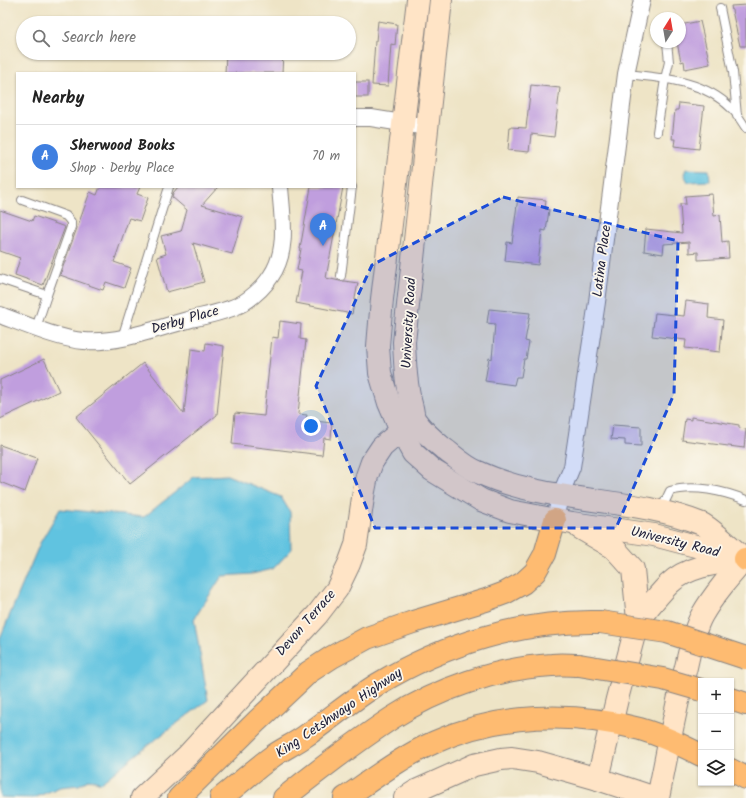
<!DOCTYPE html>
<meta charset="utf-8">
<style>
body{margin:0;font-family:Kalam,sans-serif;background:#f2f2f2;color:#222}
.controls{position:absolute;right:12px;bottom:12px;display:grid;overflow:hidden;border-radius:0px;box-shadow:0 1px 3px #0004}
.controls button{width:36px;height:36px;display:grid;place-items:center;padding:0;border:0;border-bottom:1px solid #e0e0e0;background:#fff;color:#222;font:20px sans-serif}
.compass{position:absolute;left:650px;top:12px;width:36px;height:36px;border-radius:50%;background:#fff;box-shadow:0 1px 3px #0004;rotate:11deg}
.you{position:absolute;left:311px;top:426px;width:14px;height:14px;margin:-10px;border:3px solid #fff;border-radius:50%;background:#1a73e8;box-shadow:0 0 0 6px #1a73e833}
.badge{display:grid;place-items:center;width:26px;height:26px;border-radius:50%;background:#db2777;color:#fff;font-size:13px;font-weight:700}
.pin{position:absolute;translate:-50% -33px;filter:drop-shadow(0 1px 2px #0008)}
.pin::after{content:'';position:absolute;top:21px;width:14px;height:12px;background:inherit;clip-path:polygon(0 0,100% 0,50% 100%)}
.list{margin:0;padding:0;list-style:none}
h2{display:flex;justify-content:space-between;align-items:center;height:52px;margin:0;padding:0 16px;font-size:17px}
h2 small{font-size:13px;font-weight:400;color:#767676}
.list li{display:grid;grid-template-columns:26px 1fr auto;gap:12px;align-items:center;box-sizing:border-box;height:64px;padding:0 16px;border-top:1px solid #e0e0e0}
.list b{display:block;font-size:15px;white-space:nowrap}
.list p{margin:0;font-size:13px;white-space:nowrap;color:#767676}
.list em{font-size:13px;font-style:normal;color:#767676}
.icon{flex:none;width:22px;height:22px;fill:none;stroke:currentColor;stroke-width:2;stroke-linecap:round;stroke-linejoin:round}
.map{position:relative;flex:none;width:746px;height:798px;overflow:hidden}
.search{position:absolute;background:#fff;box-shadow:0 1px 3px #0004;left:16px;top:16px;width:340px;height:44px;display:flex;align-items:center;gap:10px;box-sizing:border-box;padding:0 14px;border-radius:22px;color:#767676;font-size:15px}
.panel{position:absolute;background:#fff;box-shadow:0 1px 3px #0004;left:16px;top:72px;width:340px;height:116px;border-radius:0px}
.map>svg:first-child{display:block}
</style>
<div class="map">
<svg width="746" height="798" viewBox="0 0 746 798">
<rect width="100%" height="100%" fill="#fbf7ec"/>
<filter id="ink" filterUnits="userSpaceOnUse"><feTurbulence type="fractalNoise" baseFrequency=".025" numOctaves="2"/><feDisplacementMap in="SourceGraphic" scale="8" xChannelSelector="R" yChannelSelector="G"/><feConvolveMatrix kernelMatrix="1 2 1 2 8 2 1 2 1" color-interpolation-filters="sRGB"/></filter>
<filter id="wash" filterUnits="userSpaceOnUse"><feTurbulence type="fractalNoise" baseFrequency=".012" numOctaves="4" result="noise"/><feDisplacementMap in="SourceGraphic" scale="16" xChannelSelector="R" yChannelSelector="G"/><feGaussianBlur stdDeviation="0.9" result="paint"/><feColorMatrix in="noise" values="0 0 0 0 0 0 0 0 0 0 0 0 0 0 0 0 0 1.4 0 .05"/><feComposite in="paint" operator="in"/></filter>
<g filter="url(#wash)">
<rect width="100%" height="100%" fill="#eee4c6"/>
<!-- water -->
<g fill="#61c3e0" stroke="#42728e">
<polygon points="686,169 709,170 710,181 688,182 684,174"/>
<polygon points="227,475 281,497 290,512 291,550 273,569 252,574 222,576 194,619 208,700 139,752 101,783 90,779 79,785 60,787 34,798 0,797 0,638 40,543 60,509 144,517 194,477"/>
</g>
<g id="blocks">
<!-- building -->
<g fill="#c09ede">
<polygon points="746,5 746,46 740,46 731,6"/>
<polygon points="378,21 397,24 395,45 391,44 388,86 372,85 375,41 376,41"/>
<polygon points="700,21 710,64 685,69 684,61 681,62 677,42 680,42 680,25"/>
<polygon points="226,53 283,53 282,73 225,73"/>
<rect x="355" y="82" width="13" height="15"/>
<polygon points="531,85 560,88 554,137 531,134 529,152 508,150 510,127 526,128"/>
<polygon points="679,103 704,106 699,149 674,146 675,139 672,139 675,110 678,110"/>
<polygon points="100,187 140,187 137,194 148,198 140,221 129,218 114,262 131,268 124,288 106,282 103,290 60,275 90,192 97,195"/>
<polygon points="178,187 218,187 202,205 243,217 232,254 193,243 204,282 167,292 157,257 166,254 161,236 181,231 187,210 172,197 173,193"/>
<polygon points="311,187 343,187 326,278 340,281 344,281 358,283 352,314 296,303 302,271 297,270 301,249 300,249"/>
<polygon points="712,194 714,216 720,215 722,242 728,241 729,258 698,260 698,252 689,253 689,242 664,244 663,254 644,251 646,229 682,233 680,204 686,204 685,196"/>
<polygon points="518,197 546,200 545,209 549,210 546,231 542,230 538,265 505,261 507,242 512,243"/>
<polygon points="0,210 32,221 34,216 65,227 43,285 15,275 20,258 0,251"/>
<polygon points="686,301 709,304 708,318 723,320 720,352 685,348 686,340 652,336 655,313 684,316"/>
<polygon points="489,309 530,313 525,341 529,342 526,359 524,359 521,377 516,377 514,385 485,381 489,358 492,359 495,324 487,323"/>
<polygon points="280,321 301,324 300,339 306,340 298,414 307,415 306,420 332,423 331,439 324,438 322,455 232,444 235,413 264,416 272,337 278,338"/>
<polygon points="206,343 224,346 217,415 130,484 76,417 143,363 184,414 191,349 205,351"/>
<polygon points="44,359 59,391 0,419 0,380"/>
<polygon points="691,417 739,425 739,428 746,429 744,448 682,440 685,419 691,420"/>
<polygon points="613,425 641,427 641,446 625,445 625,440 611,439"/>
<polygon points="0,445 37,458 25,492 0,482"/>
</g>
</g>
</g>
<g filter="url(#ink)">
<use href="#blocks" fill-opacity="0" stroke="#888380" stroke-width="1"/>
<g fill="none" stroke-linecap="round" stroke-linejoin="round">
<defs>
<g id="lane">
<polyline points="720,8 733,72 737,116"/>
<path d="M626 74C661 78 704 80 731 108 737 113 741 121 746 128"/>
<polyline points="657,132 665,79 669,62 667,42"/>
<polyline points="22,200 66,216 71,222 71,227 47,295"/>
<polyline points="341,276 352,187"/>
<polyline points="0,279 47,295 36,328"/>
<polyline points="122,338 169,187"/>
<path d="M661 510 670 491C693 484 724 491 746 500"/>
</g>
<g id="street">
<polyline points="355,118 371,118 427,127"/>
<path d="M0 315C24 324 59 339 84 341 118 344 158 328 191 319 205 316 231 310 243 303 254 296 264 287 271 276 289 250 282 216 280 187"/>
<polyline points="555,520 560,496 572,467 597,302 626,74 642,0"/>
</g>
<g id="secondary">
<polyline points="418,0 382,299 378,346 380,373 389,403 401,431 413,453 432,470 481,500 510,511 572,523 654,535 745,559"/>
<path d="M441 0 404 342C405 365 406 386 412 408 413 412 413 417 415 420 422 430 433 440 443 448 454 456 465 467 478 472 549 505 630 495 702 524 711 528 731 548 740 555"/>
<polyline points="580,528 614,548 633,569 638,620 617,699 598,779"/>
<path d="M638 620C648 608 658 595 669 584 686 567 715 563 738 560"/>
<polyline points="142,798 188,755 317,615 337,589 349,564 356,545 364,491 367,476 372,462 382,447 411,422"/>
<polyline points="405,798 416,791 474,765 501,759 512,758 538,762 598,779 655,798"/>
<path d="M658 798C667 754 675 710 686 667 689 653 695 627 702 615 714 594 730 576 745 559"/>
</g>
<g id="highway">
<polyline points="745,559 746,560"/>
<polyline points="731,699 746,704"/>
<polyline points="731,770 746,778"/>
<polyline points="179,798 257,721 309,672 332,657 367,638 413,622 486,600 505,593 523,583 535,572 545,554 555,520"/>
<path d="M221 798C239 784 255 769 273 756 283 749 294 744 304 737 329 720 352 700 378 684 444 644 523 620 600 622"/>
<path d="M284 798C319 770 354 743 392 718 437 689 498 668 552 665 561 664 570 665 579 665"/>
<path d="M345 798C374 778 403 756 435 742 499 713 573 711 640 729 661 735 681 745 701 755"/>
</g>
</defs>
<!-- lane casing -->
<use href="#lane" stroke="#888380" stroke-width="10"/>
<!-- street casing -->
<use href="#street" stroke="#888380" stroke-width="18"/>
<!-- secondary casing -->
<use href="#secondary" stroke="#888380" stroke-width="24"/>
<!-- highway casing -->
<use href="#highway" stroke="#888380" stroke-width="24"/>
<!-- lane -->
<use href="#lane" stroke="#fff" stroke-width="8"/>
<!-- street -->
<use href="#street" stroke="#fff" stroke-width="16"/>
<!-- secondary -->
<use href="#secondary" stroke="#ffe4c6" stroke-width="22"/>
<!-- highway -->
<use href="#highway" stroke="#febb71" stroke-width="22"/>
<defs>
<g id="highway-bridge">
<polyline points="600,622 667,632 746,658"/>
<polyline points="579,665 663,679 701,690"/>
</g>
</defs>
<!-- highway-bridge casing -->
<use href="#highway-bridge" stroke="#888380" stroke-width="24" stroke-linecap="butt"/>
<!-- highway-bridge -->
<use href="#highway-bridge" stroke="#febb71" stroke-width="22"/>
</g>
</g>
<!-- marked area -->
<path fill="#1d4ed8" fill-opacity="0.2" stroke="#1d4ed8" stroke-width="3" stroke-dasharray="8 5" stroke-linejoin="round" d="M503 197 678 241 674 394 616 528H375L316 386 372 265Z"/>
<g text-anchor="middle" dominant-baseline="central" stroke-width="3.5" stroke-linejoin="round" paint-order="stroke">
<!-- street labels -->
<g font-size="14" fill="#22223b" stroke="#fbf7ec">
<text transform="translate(602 261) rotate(-83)">Latina Place</text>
<text transform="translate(185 320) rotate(-16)">Derby Place</text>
<text transform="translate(409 323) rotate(-87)">University Road</text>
<text transform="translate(675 542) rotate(14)">University Road</text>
<text transform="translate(306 623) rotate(-49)">Devon Terrace</text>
<text transform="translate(339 713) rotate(-34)">King Cetshwayo Highway</text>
</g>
</g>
</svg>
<div class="controls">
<button>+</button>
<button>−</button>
<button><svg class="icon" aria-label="layers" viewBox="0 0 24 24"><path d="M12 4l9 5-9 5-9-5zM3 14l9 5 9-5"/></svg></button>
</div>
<svg class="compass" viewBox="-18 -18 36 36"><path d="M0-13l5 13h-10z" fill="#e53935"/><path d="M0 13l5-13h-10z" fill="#767676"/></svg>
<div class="you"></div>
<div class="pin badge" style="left:323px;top:246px;background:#3f7fe0">A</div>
<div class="search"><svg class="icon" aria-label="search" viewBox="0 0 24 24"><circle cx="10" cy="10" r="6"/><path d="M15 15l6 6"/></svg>Search here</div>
<section class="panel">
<h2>Nearby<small></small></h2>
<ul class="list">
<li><span class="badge" style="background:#3f7fe0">A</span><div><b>Sherwood Books</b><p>Shop · Derby Place</p></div><em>70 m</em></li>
</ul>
</section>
</div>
